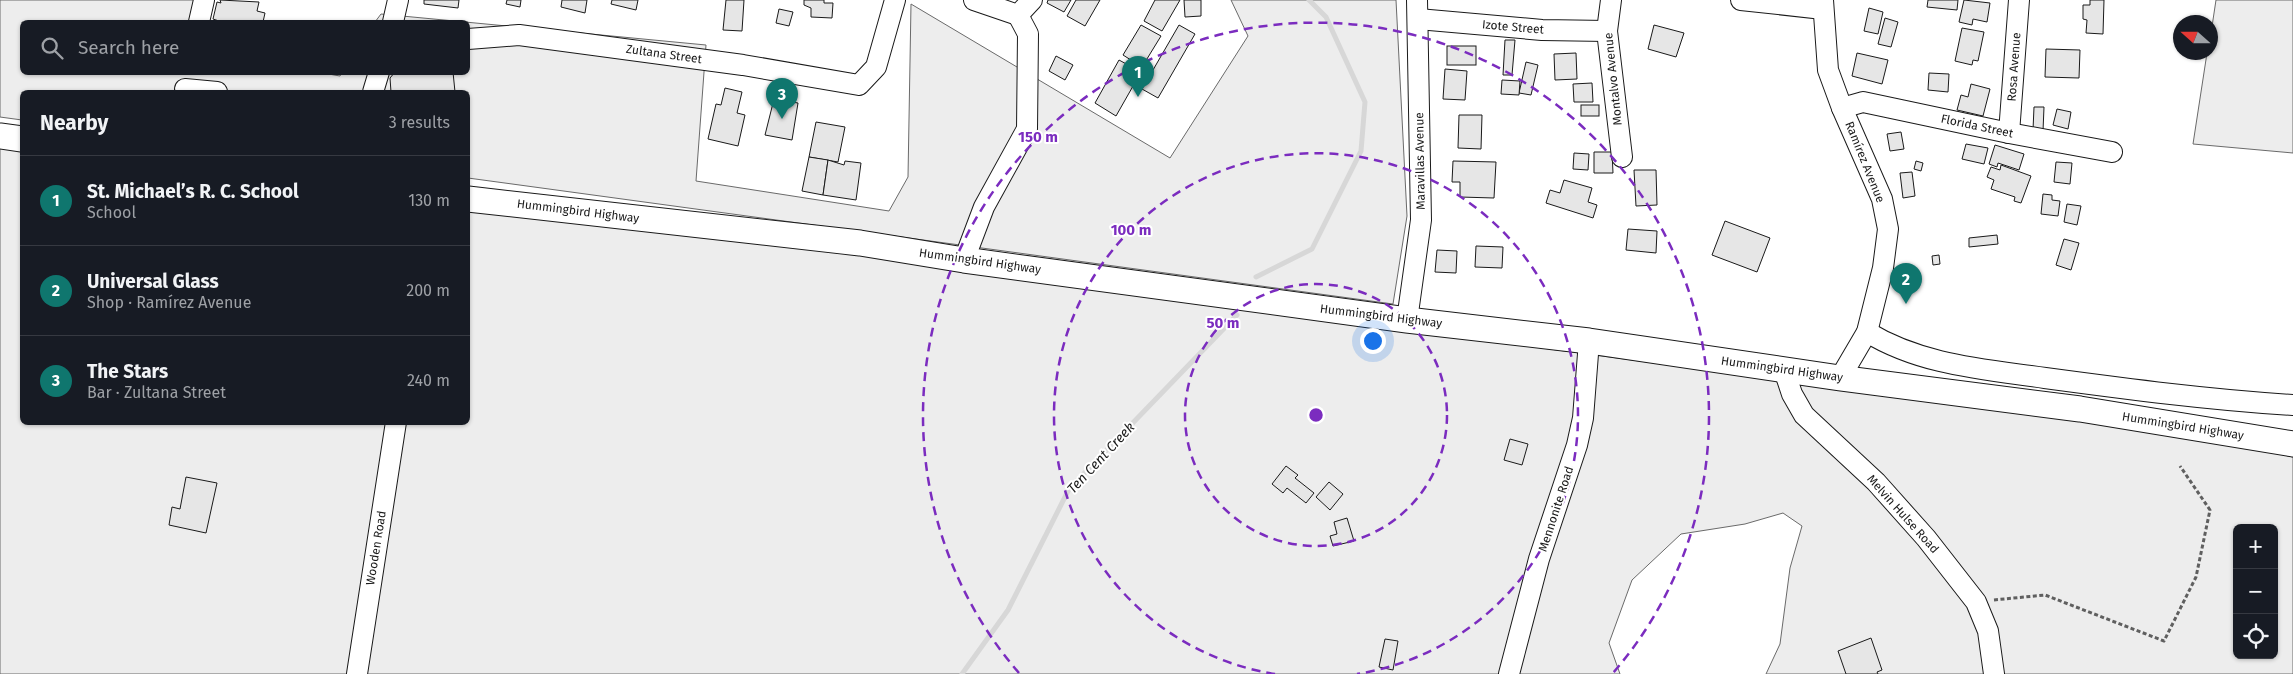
<!DOCTYPE html>
<meta charset="utf-8">
<style>
body{margin:0;font-family:"Fira Sans",sans-serif;background:#242831;color:#f1f3f6}
.controls{position:absolute;right:15px;bottom:15px;display:grid;overflow:hidden;border-radius:8px;box-shadow:0 1px 4px #0004}
.controls button{width:45px;height:45px;display:grid;place-items:center;padding:0;border:0;border-bottom:1px solid #363941;background:#171b24;color:#f1f3f6;font:25px sans-serif}
.compass{position:absolute;left:2173px;top:15px;width:45px;height:45px;border-radius:50%;background:#171b24;box-shadow:0 1px 4px #0004;rotate:291deg}
.you{position:absolute;left:1372px;top:340px;width:18px;height:18px;margin:-12px;border:4px solid #fff;border-radius:50%;background:#1a73e8;box-shadow:0 0 0 8px #1a73e833}
.badge{display:grid;place-items:center;width:32px;height:32px;border-radius:50%;background:#0f766e;color:#fff;font-size:16px;font-weight:700}
.pin{position:absolute;translate:-50% -41px;filter:drop-shadow(0 1px 2px #0008)}
.pin::after{content:'';position:absolute;top:26px;width:18px;height:15px;background:inherit;clip-path:polygon(0 0,100% 0,50% 100%)}
.list{margin:0;padding:0;list-style:none}
h2{display:flex;justify-content:space-between;align-items:center;height:65px;margin:0;padding:0 20px;font-size:21px}
h2 small{font-size:16px;font-weight:400;color:#9ea1a6}
.list li{display:grid;grid-template-columns:32px 1fr auto;gap:15px;align-items:center;box-sizing:border-box;height:90px;padding:0 20px;border-top:1px solid #363941}
.list b{display:block;font-size:19px;white-space:nowrap}
.list p{margin:0;font-size:16px;white-space:nowrap;color:#9ea1a6}
.list em{font-size:16px;font-style:normal;color:#9ea1a6}
.icon{flex:none;width:28px;height:28px;fill:none;stroke:currentColor;stroke-width:2;stroke-linecap:round;stroke-linejoin:round}
.map{position:relative;flex:none;width:2293px;height:674px;overflow:hidden}
.search{position:absolute;background:#171b24;box-shadow:0 1px 4px #0004;left:20px;top:20px;width:450px;height:55px;display:flex;align-items:center;gap:12px;box-sizing:border-box;padding:0 18px;border-radius:8px;color:#9ea1a6;font-size:19px}
.panel{position:absolute;background:#171b24;box-shadow:0 1px 4px #0004;left:20px;top:90px;width:450px;height:335px;border-radius:8px}
.map>svg:first-child{display:block}
</style>
<div class="map">
<svg width="2293" height="674" viewBox="0 0 2293 674">
<rect width="100%" height="100%" fill="#fff"/>
<!-- green -->
<g fill="#ededed" stroke="#6a6a6a" fill-rule="evenodd">
<polygon points="0,0 208,0 203,22 22,22 22,72 317,72 340,76 342,72 468,72 468,22 375,22 381,14 706,45 696,181 889,211 908,177 911,4 1170,158 1248,36 1231,0 1396,0 1407,216 1393,304 468,178 468,92 22,92 22,120 0,117"/>
<polygon points="2216,0 2293,0 2293,153 2193,144 2207,53 2210,52 2211,33"/>
<path d="M0 139 22 142V422H468V200L1385 327 2081 420 2252 448 2293 457V674H1766L1780 644 1790 568 1802 526 1783 513 1745 524 1681 534 1632 580 1609 643 1620 674H0ZM2237 528H2274V655H2237Z"/>
</g>
<g fill="none" stroke-linecap="round" stroke-linejoin="round">
<!-- stream -->
<g stroke="#d7d7d7" stroke-width="5">
<polyline points="1256,277 1312,249 1361,151 1365,102 1326,17 1309,0"/>
<polyline points="962,674 1008,610 1069,489 1237,315"/>
</g>
</g>
<!-- building -->
<g fill="#e6e6e6" stroke="#1a1a1a">
<polygon points="220,0 259,2 257,11 265,13 263,22 219,22 219,21 213,19 217,2 221,3"/>
<polygon points="424,0 459,0 458,8 424,4"/>
<polygon points="507,0 521,0 520,7 506,4"/>
<polygon points="562,0 587,0 585,13 561,7"/>
<polygon points="612,0 638,0 636,10 611,4"/>
<polygon points="726,0 744,0 742,31 723,30"/>
<polygon points="804,0 824,0 824,3 833,3 832,18 811,17 811,8 804,5"/>
<polygon points="1048,0 1071,0 1064,12 1047,3"/>
<polygon points="1076,0 1100,0 1085,26 1067,16"/>
<polygon points="1155,0 1180,0 1162,31 1144,21"/>
<polygon points="1184,0 1201,0 1201,16 1185,17"/>
<polygon points="1928,0 1958,0 1957,10 1927,7"/>
<polygon points="1964,0 1990,3 1987,22 1973,19 1972,25 1959,22"/>
<polygon points="2090,0 2104,0 2103,34 2086,33 2087,20 2083,19 2083,5 2090,5"/>
<polygon points="1869,8 1883,12 1878,34 1864,31"/>
<polygon points="779,9 793,12 789,26 776,23"/>
<polygon points="1885,18 1898,22 1891,47 1878,44"/>
<polygon points="1141,25 1161,36 1142,67 1123,55"/>
<polygon points="1179,25 1195,34 1158,98 1142,89"/>
<polygon points="1654,25 1684,33 1676,57 1648,49"/>
<polygon points="1962,28 1984,32 1978,61 1973,60 1972,65 1955,61"/>
<polygon points="1505,40 1515,40 1512,75 1503,75"/>
<rect x="1447" y="46" width="29" height="19"/>
<polygon points="2046,49 2080,50 2079,78 2045,77"/>
<polygon points="1576,53 1577,79 1555,80 1554,54"/>
<polygon points="1857,53 1888,60 1882,84 1852,76"/>
<polygon points="1056,56 1073,65 1065,80 1049,71"/>
<polygon points="1119,60 1141,72 1116,116 1095,103"/>
<polygon points="1526,62 1538,65 1531,95 1519,93"/>
<polygon points="1445,69 1467,71 1465,100 1443,99"/>
<polygon points="395,72 453,72 455,92 391,92 390,78"/>
<polygon points="1929,73 1949,74 1948,92 1928,90"/>
<polygon points="1502,80 1520,81 1519,95 1501,94"/>
<polygon points="1592,83 1593,102 1574,102 1573,84"/>
<polygon points="1971,84 1990,89 1983,116 1957,110 1961,95 1968,97"/>
<polygon points="725,88 742,92 737,113 745,115 738,146 708,139 716,104 721,105"/>
<polygon points="774,99 798,103 792,140 765,135"/>
<rect x="1581" y="105" width="18" height="11"/>
<polygon points="2034,107 2044,107 2043,131 2033,130"/>
<polygon points="2057,109 2071,112 2068,129 2053,125"/>
<polygon points="1459,115 1482,115 1481,149 1458,148"/>
<polygon points="816,122 845,127 838,162 809,157"/>
<polygon points="1901,132 1904,149 1890,151 1887,134"/>
<polygon points="1966,144 1988,148 1984,164 1962,159"/>
<polygon points="1995,145 2024,154 2019,170 1998,163 1997,167 1989,164"/>
<polygon points="1594,152 1612,152 1613,173 1594,173"/>
<polygon points="1574,153 1589,154 1588,170 1573,169"/>
<polygon points="809,157 828,160 823,195 802,191"/>
<polygon points="828,160 844,165 845,161 861,163 856,200 823,195"/>
<polygon points="1453,161 1496,162 1494,198 1460,197 1460,182 1452,182"/>
<polygon points="1916,161 1923,163 1921,171 1914,169"/>
<polygon points="2056,162 2072,163 2070,184 2054,182"/>
<polygon points="2001,165 2031,176 2021,203 2014,201 2015,197 1991,189 1994,180 1987,177 1991,167 2000,170"/>
<polygon points="1634,170 1656,170 1657,205 1636,206"/>
<polygon points="1912,172 1915,196 1903,198 1900,173"/>
<polygon points="1564,180 1592,188 1588,202 1597,205 1593,218 1546,203 1550,190 1560,193"/>
<polygon points="2043,194 2052,195 2052,200 2060,201 2058,216 2041,214"/>
<polygon points="2067,204 2081,206 2077,225 2064,222"/>
<polygon points="1725,221 1770,238 1757,272 1712,255"/>
<polygon points="1628,229 1657,231 1656,253 1626,250"/>
<polygon points="1997,235 1998,244 1969,247 1969,238"/>
<polygon points="2064,239 2079,243 2071,270 2056,265"/>
<polygon points="1476,246 1503,247 1502,268 1475,267"/>
<polygon points="1437,250 1457,251 1456,273 1435,272"/>
<polygon points="1939,255 1940,264 1933,265 1932,256"/>
<polygon points="1510,439 1528,444 1522,465 1504,460"/>
<polygon points="1286,466 1298,475 1295,478 1314,493 1306,503 1287,488 1283,493 1272,484"/>
<polygon points="186,477 217,483 206,533 169,525 172,507 180,509"/>
<polygon points="1329,482 1343,494 1330,510 1316,497"/>
<polygon points="1347,518 1354,541 1333,546 1330,536 1337,534 1334,522"/>
<polygon points="1871,638 1882,670 1877,672 1878,674 1846,674 1838,651"/>
<polygon points="1385,639 1398,641 1393,670 1379,667"/>
</g>
<g fill="none" stroke-linecap="round" stroke-linejoin="round">
<defs>
<g id="minor">
<polyline points="974,0 1018,15 1032,0"/>
<polyline points="1611,0 1607,31 1622,157"/>
<polyline points="1741,0 1823,9"/>
<polyline points="1823,0 1828,70 1842,108 1882,199 1888,229 1883,268 1867,332 1840,378"/>
<polyline points="1418,19 1542,30 1607,31"/>
<polyline points="199,22 204,0"/>
<polyline points="393,22 398,0"/>
<polyline points="468,39 519,35 743,65 859,85 876,67 895,0"/>
<polyline points="185,89 217,92"/>
<polyline points="373,92 379,72"/>
<polyline points="1842,108 1863,102 2009,133 2112,152"/>
<polyline points="2009,133 2019,0"/>
<polyline points="964,260 984,207 1027,129 1028,34 1018,15"/>
<polyline points="1407,320 1421,220 1417,0"/>
<path d="M1867 332C1921 365 1983 369 2045 378 2127 389 2210 400 2293 405"/>
<polyline points="1784,370 1792,394 1804,415 1876,482 1926,538 1976,602 1988,631 1994,674"/>
<polyline points="357,674 396,422"/>
<polyline points="1509,674 1539,559 1577,445 1583,418 1589,341"/>
</g>
<g id="major">
<polyline points="0,136 22,139"/>
<polyline points="468,199 860,243 964,260 1407,320 1589,341 1840,378 2080,409 2293,444"/>
</g>
</defs>
<!-- minor casing -->
<use href="#minor" stroke="#1a1a1a" stroke-width="22"/>
<!-- major casing -->
<use href="#major" stroke="#1a1a1a" stroke-width="27"/>
<!-- path -->
<polyline stroke="#5f5f5f" stroke-width="3" stroke-dasharray="4 2.5" stroke-linecap="butt" points="1994,600 2045,595 2164,641 2196,577 2210,510 2180,466"/>
<!-- minor -->
<use href="#minor" stroke="#fff" stroke-width="20"/>
<!-- major -->
<use href="#major" stroke="#fff" stroke-width="25"/>
</g>
<!-- distance rings -->
<g fill="none" stroke="#7b2cbf" stroke-width="2.5" stroke-dasharray="9 6">
<circle cx="1316" cy="415" r="131"/>
<path d="M1275 674A262 262 0 1 1 1357 674"/>
<path d="M1019 673A393 393 0 1 1 1613 673"/>
</g>
<g text-anchor="middle" dominant-baseline="central" stroke-width="4" stroke-linejoin="round" paint-order="stroke">
<!-- street labels -->
<g font-size="12" fill="#1a1a1a" stroke="#fff">
<text transform="translate(1513 27) rotate(5)">Izote Street</text>
<text transform="translate(664 54) rotate(8)">Zultana Street</text>
<text transform="translate(2014 67) rotate(-86)">Rosa Avenue</text>
<text transform="translate(1613 79) rotate(-96)">Montalvo Avenue</text>
<text transform="translate(1977 126) rotate(12)">Florida Street</text>
<text transform="translate(1420 161) rotate(-91)">Maravillas Avenue</text>
<text transform="translate(1865 162) rotate(68)">Ramírez Avenue</text>
<text transform="translate(578 211) rotate(7)">Hummingbird Highway</text>
<text transform="translate(980 261) rotate(8)">Hummingbird Highway</text>
<text transform="translate(1381 316) rotate(7)">Hummingbird Highway</text>
<text transform="translate(1782 369) rotate(8)">Hummingbird Highway</text>
<text transform="translate(2183 426) rotate(9)">Hummingbird Highway</text>
<text transform="translate(1556 509) rotate(-72)">Mennonite Road</text>
<text transform="translate(1903 514) rotate(48)">Melvin Hulse Road</text>
<text transform="translate(376 548) rotate(-81)">Wooden Road</text>
</g>
<!-- water labels -->
<g font-size="14" font-style="italic" fill="#1a1a1a" stroke="#fff">
<text transform="translate(1101 458) rotate(-47)">Ten Cent Creek</text>
</g>
</g>
<circle cx="1316" cy="415" r="8" fill="#7b2cbf" stroke="#fff" stroke-width="2.5"/>
<g font-size="15" text-anchor="middle" font-weight="bold" fill="#7b2cbf" stroke="#fff" stroke-width="4" stroke-linejoin="round" paint-order="stroke">
<text x="1038" y="142">150 m</text>
<text x="1131" y="235">100 m</text>
<text x="1223" y="328">50 m</text>
</g>
</svg>
<div class="controls">
<button>+</button>
<button>−</button>
<button><svg class="icon" aria-label="locate" viewBox="0 0 24 24"><circle cx="12" cy="12" r="6"/><path d="M12 2v4M12 18v4M2 12h4M18 12h4"/></svg></button>
</div>
<svg class="compass" viewBox="-18 -18 36 36"><path d="M0-13l5 13h-10z" fill="#e53935"/><path d="M0 13l5-13h-10z" fill="#9ea1a6"/></svg>
<div class="you"></div>
<div class="pin badge" style="left:1138px;top:97px">1</div>
<div class="pin badge" style="left:1906px;top:304px">2</div>
<div class="pin badge" style="left:782px;top:119px">3</div>
<div class="search"><svg class="icon" aria-label="search" viewBox="0 0 24 24"><circle cx="10" cy="10" r="6"/><path d="M15 15l6 6"/></svg>Search here</div>
<section class="panel">
<h2>Nearby<small>3 results</small></h2>
<ul class="list">
<li><span class="badge">1</span><div><b>St. Michael’s R. C. School</b><p>School</p></div><em>130 m</em></li>
<li><span class="badge">2</span><div><b>Universal Glass</b><p>Shop · Ramírez Avenue</p></div><em>200 m</em></li>
<li><span class="badge">3</span><div><b>The Stars</b><p>Bar · Zultana Street</p></div><em>240 m</em></li>
</ul>
</section>
</div>
